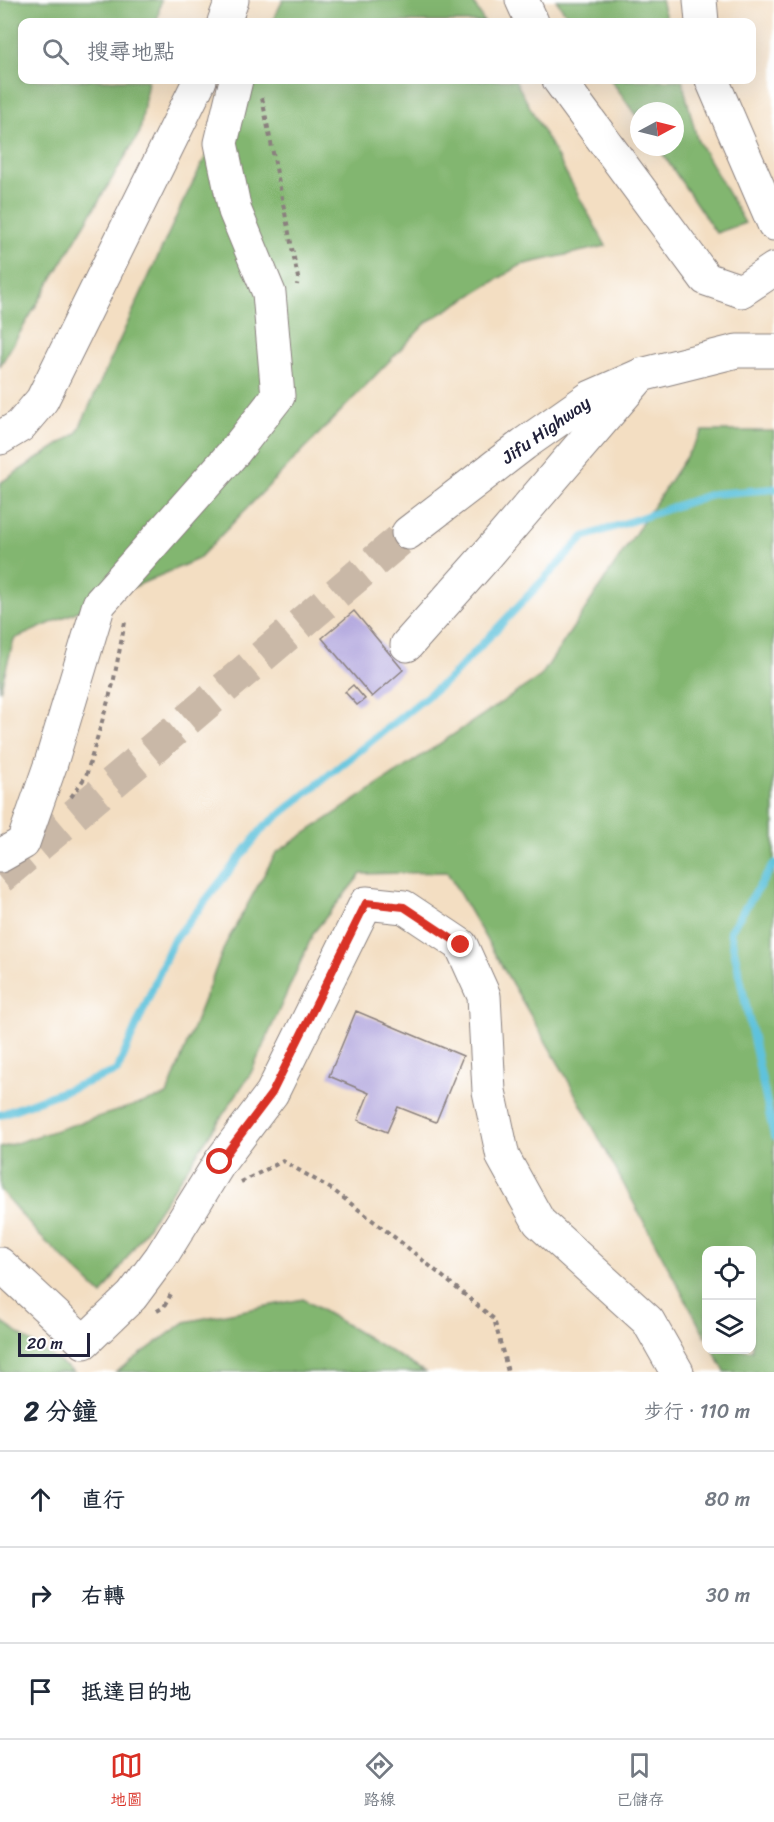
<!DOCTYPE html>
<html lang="zh-TW">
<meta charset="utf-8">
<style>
body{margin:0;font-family:Sriracha,"LXGW WenKai TC",sans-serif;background:#f2f2f3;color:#1f2937}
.controls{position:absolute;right:18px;bottom:18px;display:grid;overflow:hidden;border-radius:12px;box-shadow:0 6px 24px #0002}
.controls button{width:54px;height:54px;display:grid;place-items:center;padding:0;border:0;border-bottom:2px solid #e0e1e3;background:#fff;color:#1f2937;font:30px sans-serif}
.compass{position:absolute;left:630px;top:102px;width:54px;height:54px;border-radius:50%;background:#fff;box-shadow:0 6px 24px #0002;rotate:83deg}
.scale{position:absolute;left:18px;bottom:15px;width:72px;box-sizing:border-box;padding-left:6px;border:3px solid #22223b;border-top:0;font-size:16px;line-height:21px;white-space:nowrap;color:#22223b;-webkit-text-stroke:4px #fff;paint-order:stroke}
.stop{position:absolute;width:18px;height:18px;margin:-14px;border:4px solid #d93025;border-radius:50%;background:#fff}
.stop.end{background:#d93025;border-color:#fff;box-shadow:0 2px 6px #0008}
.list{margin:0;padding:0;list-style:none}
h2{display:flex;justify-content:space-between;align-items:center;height:78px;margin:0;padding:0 24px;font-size:26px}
h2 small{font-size:20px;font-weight:400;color:#747a83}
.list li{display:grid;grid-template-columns:39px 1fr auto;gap:18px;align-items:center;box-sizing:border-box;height:96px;padding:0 24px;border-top:2px solid #e0e1e3}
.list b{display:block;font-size:22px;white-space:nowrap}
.list em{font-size:20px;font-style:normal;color:#747a83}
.icon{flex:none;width:33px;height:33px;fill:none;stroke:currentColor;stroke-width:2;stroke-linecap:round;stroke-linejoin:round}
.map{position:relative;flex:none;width:774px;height:1372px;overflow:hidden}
.search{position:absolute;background:#fff;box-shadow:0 6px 24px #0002;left:18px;right:18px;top:18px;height:66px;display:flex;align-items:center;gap:15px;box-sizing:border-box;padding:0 21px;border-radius:12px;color:#747a83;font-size:22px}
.sheet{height:366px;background:#fff}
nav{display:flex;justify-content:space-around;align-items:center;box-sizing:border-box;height:84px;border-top:2px solid #e0e1e3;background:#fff;font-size:16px;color:#747a83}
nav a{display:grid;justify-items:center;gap:3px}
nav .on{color:#d93025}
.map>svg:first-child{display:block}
</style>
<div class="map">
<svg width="774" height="1372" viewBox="0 0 774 1372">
<rect width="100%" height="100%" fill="#fff"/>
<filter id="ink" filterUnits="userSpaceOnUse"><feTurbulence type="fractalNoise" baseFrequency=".0167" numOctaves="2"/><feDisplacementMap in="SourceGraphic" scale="12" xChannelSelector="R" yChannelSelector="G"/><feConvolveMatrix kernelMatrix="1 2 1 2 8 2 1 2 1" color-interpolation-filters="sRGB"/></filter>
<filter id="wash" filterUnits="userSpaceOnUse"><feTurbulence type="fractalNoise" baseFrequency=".008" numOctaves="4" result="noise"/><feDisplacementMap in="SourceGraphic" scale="24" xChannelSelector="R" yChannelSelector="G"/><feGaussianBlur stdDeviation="1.35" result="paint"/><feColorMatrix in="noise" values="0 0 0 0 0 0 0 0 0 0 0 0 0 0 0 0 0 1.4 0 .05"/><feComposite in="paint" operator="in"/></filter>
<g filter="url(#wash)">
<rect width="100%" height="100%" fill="#f3dec2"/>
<!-- forest -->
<g fill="#82b670" stroke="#526c56" stroke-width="1.5">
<polygon points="0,0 161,0 157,22 22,22 22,80 148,80 140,132 0,366"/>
<polygon points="283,0 472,0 484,22 272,22"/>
<polygon points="556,0 661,0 667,22 572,22"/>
<polygon points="244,80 515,80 606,246 521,265 427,322 198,559 14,639 0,691 0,483 77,433 182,204"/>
<polygon points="611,80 682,80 697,139 745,223 716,233 658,147 675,147 675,111 639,111 639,120"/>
<polygon points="703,431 774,431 774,1372 725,1372 713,1350 752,1350 752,1250 706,1250 706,1338 563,1071 447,872 361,874 314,932 251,1073 102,1295 39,1235 0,1190 0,1148 167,1095 225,945 276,853 541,676"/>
<polygon points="303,1299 425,1372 116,1372 185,1322"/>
<polygon points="0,1321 74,1372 0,1372"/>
</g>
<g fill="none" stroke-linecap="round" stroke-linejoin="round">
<!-- stream -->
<g stroke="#5ec2dc" stroke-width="8">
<polyline points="774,864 730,931 774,1136"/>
<polyline points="0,1115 117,1071 172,943 263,828 451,677 584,537 712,494 774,489"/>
</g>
</g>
<g id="blocks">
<!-- building -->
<g fill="#b2a7de">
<polygon points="354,611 403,670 372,697 322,638"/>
<polygon points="353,685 365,699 357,705 345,692"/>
<polygon points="356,1011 463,1056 436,1122 398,1107 387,1132 358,1120 369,1093 329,1076"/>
</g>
</g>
</g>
<g filter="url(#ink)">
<use href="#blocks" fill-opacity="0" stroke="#8a807e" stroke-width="1.5"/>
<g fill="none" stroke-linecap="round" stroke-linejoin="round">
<!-- major-tunnel -->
<polyline stroke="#c9b8a7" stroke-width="33" stroke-dasharray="33 16" stroke-linecap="butt" points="0,878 408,533"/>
<defs>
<g id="minor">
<polyline points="522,0 532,22"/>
<polyline points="700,0 702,22"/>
<polyline points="224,22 232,0"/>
<polyline points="559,80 706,279 741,291 774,269"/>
<polyline points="712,80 774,224"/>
<polyline points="0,438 20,426 42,400 200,80"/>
<polyline points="407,645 487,555 641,375"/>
<polyline points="0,856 23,843 51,763 99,604 235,451 278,396 269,293 235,211 221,143 236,80"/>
<polyline points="0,1264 84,1342 132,1296 161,1257 220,1162 272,1093 366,903 404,907 461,945 484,996 489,1091 503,1157 539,1222 648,1321 677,1372"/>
</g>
<polyline id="major" points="408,533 524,444 591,397 641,375 737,351 774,351"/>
</defs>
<!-- minor casing -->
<use href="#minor" stroke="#8a807e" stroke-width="35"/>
<!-- major casing -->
<use href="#major" stroke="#8a807e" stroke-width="35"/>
<!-- path -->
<g stroke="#8a807e" stroke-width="4" stroke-dasharray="4.5 4.5" stroke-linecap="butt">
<polyline points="262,98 298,278 297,285"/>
<polyline points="71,797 86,776 113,684 125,622"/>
<polyline points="241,1182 283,1161 333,1190 402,1243 494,1319 508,1372"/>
<polyline points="157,1311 164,1307 171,1294"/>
</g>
<!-- minor -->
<use href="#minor" stroke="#fff" stroke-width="33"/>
<!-- major -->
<use href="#major" stroke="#fff" stroke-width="33"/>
</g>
</g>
<g fill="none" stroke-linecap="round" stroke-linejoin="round" filter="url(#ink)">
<!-- route -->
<polyline stroke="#d93025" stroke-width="8" points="220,1162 272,1093 366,903 404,907 461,945"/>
</g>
<g text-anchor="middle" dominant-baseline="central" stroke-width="4.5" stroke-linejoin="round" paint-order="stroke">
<!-- street labels -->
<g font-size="18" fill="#22223b" stroke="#fff">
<text transform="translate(546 430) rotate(-35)">Jifu Highway</text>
</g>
</g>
</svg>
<div class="controls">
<button><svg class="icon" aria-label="locate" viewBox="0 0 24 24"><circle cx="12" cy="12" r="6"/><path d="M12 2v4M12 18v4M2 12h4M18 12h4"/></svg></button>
<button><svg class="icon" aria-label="layers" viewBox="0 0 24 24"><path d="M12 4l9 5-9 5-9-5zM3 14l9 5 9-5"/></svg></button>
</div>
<svg class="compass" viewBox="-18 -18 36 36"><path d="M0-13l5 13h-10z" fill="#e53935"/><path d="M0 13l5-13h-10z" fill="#747a83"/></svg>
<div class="scale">20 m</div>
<div class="stop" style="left:220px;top:1162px"></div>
<div class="stop end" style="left:461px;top:945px"></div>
<div class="search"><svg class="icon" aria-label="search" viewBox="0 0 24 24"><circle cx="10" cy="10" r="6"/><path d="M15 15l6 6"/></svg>搜尋地點</div>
</div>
<section class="sheet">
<h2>2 分鐘<small>步行 · 110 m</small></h2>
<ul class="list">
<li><svg class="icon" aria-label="ahead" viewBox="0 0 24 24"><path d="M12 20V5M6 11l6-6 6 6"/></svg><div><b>直行</b></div><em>80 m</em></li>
<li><svg class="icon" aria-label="right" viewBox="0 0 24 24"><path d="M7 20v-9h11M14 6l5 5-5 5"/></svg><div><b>右轉</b></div><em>30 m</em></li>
<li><svg class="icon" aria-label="arrive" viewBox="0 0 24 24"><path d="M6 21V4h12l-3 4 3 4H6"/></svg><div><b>抵達目的地</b></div></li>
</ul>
</section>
<nav>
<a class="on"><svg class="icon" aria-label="map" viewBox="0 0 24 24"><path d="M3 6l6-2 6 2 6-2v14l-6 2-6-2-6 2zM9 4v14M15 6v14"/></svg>地圖</a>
<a><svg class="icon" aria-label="directions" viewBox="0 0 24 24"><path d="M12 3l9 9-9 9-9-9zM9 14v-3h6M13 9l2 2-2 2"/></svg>路線</a>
<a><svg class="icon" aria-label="saved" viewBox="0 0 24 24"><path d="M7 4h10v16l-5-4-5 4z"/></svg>已儲存</a>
</nav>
